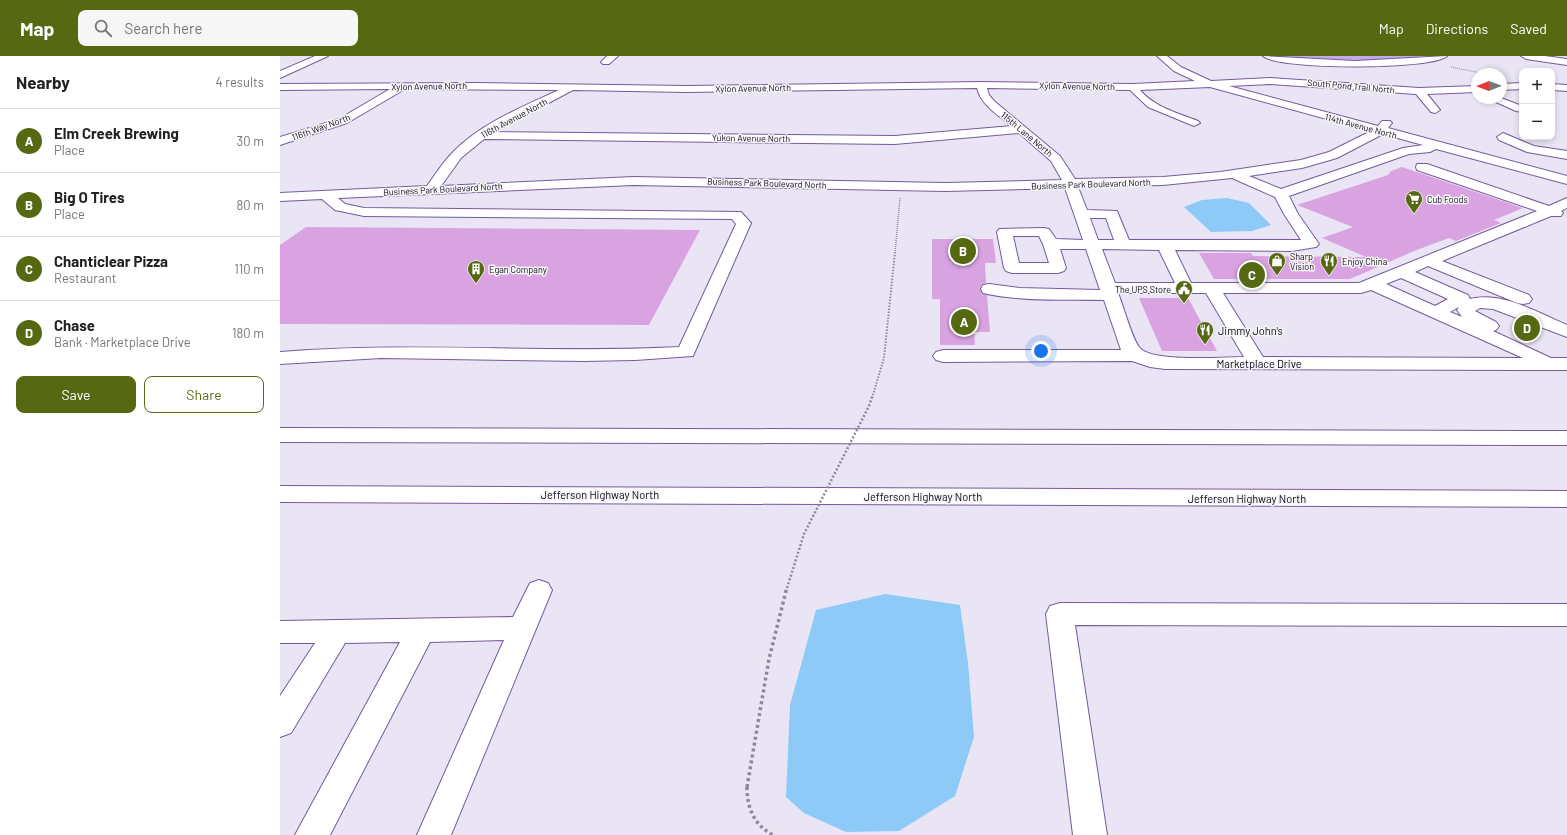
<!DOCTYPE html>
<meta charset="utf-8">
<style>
body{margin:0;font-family:Barlow,sans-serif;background:#f6f6f6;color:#222}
.controls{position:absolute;right:12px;top:12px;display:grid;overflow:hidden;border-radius:8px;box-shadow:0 2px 6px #0003}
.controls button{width:36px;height:36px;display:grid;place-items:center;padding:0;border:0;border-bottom:1px solid #e0e0e0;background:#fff;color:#222;font:20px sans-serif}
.compass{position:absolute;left:1191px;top:12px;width:36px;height:36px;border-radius:50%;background:#fff;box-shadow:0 2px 6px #0003;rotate:269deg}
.you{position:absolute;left:761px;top:295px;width:14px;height:14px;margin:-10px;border:3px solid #fff;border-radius:50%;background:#1a73e8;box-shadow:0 0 0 6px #1a73e833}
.badge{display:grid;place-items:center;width:26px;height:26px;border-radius:50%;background:#566812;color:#fff;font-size:13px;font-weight:700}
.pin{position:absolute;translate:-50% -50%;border:2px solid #fff;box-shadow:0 1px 4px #0006}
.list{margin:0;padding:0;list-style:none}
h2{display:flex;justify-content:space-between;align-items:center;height:52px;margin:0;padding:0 16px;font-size:17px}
h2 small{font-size:13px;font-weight:400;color:#767676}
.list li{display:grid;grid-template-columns:26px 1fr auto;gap:12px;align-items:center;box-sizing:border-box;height:64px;padding:0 16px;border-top:1px solid #e0e0e0}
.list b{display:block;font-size:15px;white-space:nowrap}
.list p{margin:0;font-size:13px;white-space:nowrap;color:#767676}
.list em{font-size:13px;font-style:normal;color:#767676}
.actions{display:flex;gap:8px;padding:12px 16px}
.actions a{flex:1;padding:9px 0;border:1px solid #566812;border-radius:8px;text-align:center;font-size:14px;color:#566812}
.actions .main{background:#566812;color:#fff}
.icon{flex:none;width:22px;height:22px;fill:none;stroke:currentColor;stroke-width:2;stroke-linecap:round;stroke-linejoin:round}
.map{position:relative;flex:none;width:1287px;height:779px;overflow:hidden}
header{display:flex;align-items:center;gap:24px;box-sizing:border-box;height:56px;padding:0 20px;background:#566812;color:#fff}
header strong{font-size:19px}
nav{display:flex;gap:22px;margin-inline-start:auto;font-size:14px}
.search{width:280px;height:36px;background:#f6f6f6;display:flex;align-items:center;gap:10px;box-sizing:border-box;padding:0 14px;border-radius:8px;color:#767676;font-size:15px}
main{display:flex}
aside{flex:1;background:#fff}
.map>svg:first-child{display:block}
</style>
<header>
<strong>Map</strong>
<div class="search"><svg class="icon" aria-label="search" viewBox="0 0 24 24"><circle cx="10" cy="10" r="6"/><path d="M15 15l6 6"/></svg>Search here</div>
<nav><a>Map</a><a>Directions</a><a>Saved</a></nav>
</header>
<main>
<aside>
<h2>Nearby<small>4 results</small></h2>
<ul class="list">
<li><span class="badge">A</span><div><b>Elm Creek Brewing</b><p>Place</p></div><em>30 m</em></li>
<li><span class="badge">B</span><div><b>Big O Tires</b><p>Place</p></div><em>80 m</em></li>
<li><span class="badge">C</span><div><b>Chanticlear Pizza</b><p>Restaurant</p></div><em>110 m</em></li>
<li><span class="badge">D</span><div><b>Chase</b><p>Bank · Marketplace Drive</p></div><em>180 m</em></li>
</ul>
<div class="actions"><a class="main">Save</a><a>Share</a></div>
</aside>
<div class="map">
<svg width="1287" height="779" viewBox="0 0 1287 779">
<rect width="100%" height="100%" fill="#eae5f4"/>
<!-- green -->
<polygon fill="#c2abea" points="1000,0 1145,0 1100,6"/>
<!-- water -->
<g fill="#8dcaf7">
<polygon points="947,142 969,147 991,169 972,175 931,176 904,151 922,144"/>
<polygon points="605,538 680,549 688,607 694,681 675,740 619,775 566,776 524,757 506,741 510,649 536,554"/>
</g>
<!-- building -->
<g fill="#d9a3e2">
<polygon points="1122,111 1243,152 1214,164 1221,167 1176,185 1169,182 1134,195 1070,223 934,223 919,197 971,197 973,200 1086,201 1042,182 1073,171 1017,149 1108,119 1111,115"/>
<polygon points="26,171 420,174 369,269 0,268 0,189"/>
<polygon points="652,183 713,183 716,207 705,207 706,227 702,228 700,232 702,238 707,239 710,276 694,276 695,289 660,289 660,243 652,243"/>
<polygon points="859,242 908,242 937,295 882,295"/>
</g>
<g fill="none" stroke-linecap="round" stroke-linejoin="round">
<defs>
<g id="minor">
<polygon points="35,0 48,0 0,22 0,15"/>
<polygon points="327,0 338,0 329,8 323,8 321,6"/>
<path d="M877 0H887L901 11 931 25 990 22 1139 32 1197 30V36L1147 38 1160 54 1155 57 1151 56 1136 38 990 28 949 30 1098 70 1102 65H1110L1112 67 1108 72 1287 120V128L1156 93 1150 96 1129 98 1009 140 1018 158 1039 188 1036 191 1012 195 895 194 911 227H1079L1257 155 1137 114 1136 111 1137 108H1147L1269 150 1287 142V152L1281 155 1283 157 1281 160H1271L1162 205 1249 239 1252 243 1249 247 1243 248 1237 247 1148 210 1135 216 1188 239 1190 243C1222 235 1259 257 1287 269V281L1213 253 1200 252 1195 255 1216 266 1219 270 1216 274 1213 275 1271 302H1287V314L885 313 870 311 852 305 663 306 656 304 653 300 656 296 663 294H841L824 244C784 243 742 246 703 237L701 233 703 229 709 228 739 232 820 234 806 193H780L786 212 784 215 778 217H732L726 215 724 212 717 176 719 173 764 172 769 173 776 183 803 184 785 132 665 135 353 129 58 142 65 148 84 152 461 156 471 167 413 300 355 304 304 305 101 302 0 308V296C133 285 266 298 399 291L456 168 452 163 84 160 55 154 42 143 0 145V137L147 130C155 119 163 106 173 96 202 67 242 51 279 34L125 33 67 67 0 89V81L59 63 110 33 0 34V28L196 27 406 30 701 26 853 28 915 25 894 15ZM930 31 1091 75 1049 96 1021 104 940 116 883 121 795 123 780 100 714 45 709 39 707 32 850 34 868 51 914 70 920 67 918 65C898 57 874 51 860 34ZM697 32C701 49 718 59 732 70L615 80 214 76 293 34 406 36ZM739 77 771 105 782 124 665 127 353 121 161 130 181 102 204 83 615 88ZM1103 78 1143 89 1123 92 1001 133 969 120 1022 112 1057 102ZM952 122 995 141 1004 158 1021 184H849L837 155 807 154 798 131 883 129ZM810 162H826L834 184H818ZM733 180H759L763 188 769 207H739ZM822 193 879 194 895 227H835ZM1121 222 1168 243 1155 250 1106 228ZM1091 234 1243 302 983 301 943 237H1081ZM926 237 964 301C944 301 870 307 859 291 852 282 843 249 838 237ZM1179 251 1177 254 1182 261 1170 256Z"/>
<path d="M983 0 1075 5 1167 0C1153 14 997 14 983 0Z"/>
<polygon points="1241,0 1265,0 1287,3 1287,9 1246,3"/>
<polygon points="1242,27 1242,33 1221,34 1221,28"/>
<polygon points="1272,28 1287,29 1287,35 1272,34"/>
<polygon points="1207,42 1221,42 1242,50 1242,56 1236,55"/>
<polygon points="1223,77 1254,90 1287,95 1287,103 1247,96 1219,84 1217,81"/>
<polygon points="259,524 268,527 272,534 171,779 137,779 224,584 150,586 50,779 15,779 120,586 65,587 11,677 0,681 0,640 35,587 0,587 0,565 233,561 250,527"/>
<polygon points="780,547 1287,548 1287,570 795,569 827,779 793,779 766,558 770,550"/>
</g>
<g id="highway">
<polygon points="0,372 1287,375 1287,389 0,386"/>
<polygon points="0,430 1287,435 1287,451 0,446"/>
</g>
</defs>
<!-- minor casing -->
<use href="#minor" stroke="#755a9d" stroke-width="2"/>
<!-- highway casing -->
<use href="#highway" stroke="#755a9d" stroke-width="2"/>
<!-- path-far1 -->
<polyline stroke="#8f879b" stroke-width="1" stroke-dasharray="1 1" stroke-linecap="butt" points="1171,11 1206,18"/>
<!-- path -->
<path stroke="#8f879b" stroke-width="3.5" stroke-dasharray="3 3" stroke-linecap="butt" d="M467 731C467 752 474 769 493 779"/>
<!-- minor -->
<use href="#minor" fill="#fff" fill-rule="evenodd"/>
<!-- highway -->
<use href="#highway" fill="#fff" fill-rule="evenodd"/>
<!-- path-bridge-far3 -->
<polyline stroke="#8f879b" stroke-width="1.5" stroke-dasharray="1 1" stroke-linecap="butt" points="615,197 620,142"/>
<!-- path-bridge-far2 -->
<polyline stroke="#8f879b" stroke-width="2" stroke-dasharray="1.5 1.5" stroke-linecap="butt" points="592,342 604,302 615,196"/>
<!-- path-bridge-far1 -->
<polyline stroke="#8f879b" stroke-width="2.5" stroke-dasharray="2 2" stroke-linecap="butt" points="507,532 524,478 589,350 592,341"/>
<!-- path-bridge -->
<polyline stroke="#8f879b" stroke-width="3.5" stroke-dasharray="3 3" stroke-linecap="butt" points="467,731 489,603 507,531"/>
</g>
<!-- icons -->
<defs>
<symbol id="supermarket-pin" viewBox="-11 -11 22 30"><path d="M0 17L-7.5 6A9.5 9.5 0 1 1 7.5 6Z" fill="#566812" stroke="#f5f5f5"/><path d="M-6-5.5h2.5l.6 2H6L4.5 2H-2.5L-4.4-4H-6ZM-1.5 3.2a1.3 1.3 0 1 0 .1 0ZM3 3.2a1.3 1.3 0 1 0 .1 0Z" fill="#fff"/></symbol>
<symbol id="shop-pin" viewBox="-11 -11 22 30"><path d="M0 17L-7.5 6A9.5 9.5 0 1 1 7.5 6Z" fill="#566812" stroke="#f5f5f5"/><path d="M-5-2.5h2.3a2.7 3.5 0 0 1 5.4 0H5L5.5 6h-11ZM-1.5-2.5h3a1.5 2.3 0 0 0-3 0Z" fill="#fff"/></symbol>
<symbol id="restaurant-pin" viewBox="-11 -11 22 30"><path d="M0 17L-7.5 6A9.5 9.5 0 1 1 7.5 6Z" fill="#566812" stroke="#f5f5f5"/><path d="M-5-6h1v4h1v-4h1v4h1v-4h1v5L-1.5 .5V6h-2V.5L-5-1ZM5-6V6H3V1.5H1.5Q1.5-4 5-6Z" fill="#fff"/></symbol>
<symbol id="building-pin" viewBox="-11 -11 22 30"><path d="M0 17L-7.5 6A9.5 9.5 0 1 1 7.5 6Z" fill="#566812" stroke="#f5f5f5"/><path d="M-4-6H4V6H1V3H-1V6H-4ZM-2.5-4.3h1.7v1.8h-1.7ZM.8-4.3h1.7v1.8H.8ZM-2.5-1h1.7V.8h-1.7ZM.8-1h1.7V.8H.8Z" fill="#fff"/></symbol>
<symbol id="civic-pin" viewBox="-11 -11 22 30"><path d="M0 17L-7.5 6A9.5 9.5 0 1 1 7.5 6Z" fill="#566812" stroke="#f5f5f5"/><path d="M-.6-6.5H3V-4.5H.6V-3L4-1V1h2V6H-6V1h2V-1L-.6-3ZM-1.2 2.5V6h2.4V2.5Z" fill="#fff"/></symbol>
</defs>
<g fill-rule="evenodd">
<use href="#supermarket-pin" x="1124" y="133" width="20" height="27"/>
<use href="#shop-pin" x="987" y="195" width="20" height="27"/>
<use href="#restaurant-pin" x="1039" y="195" width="20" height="27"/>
<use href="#building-pin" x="186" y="203" width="20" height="27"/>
<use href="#civic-pin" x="894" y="223" width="20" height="27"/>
<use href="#restaurant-pin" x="915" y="264" width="20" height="27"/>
</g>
<g text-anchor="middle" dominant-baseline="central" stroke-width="3" stroke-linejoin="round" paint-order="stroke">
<!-- far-street labels -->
<g font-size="9" fill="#130822" stroke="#f5f5f5">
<text transform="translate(149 30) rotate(-1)">Xylon Avenue North</text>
<text transform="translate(797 30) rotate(1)">Xylon Avenue North</text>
<text transform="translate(1071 30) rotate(5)">South Pond Trail North</text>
<text transform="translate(473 32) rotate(-1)">Xylon Avenue North</text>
<text transform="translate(234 62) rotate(-28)">116th Avenue North</text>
<text transform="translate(1081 70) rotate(15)">114th Avenue North</text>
<text transform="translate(41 71) rotate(-20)">116th Way North</text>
<text transform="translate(747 78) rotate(40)">115th Lane North</text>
<text transform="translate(471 82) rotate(1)">Yukon Avenue North</text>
<text transform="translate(487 127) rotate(2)">Business Park Boulevard North</text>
<text transform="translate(811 128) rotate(-2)">Business Park Boulevard North</text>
<text transform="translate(163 133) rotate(-3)">Business Park Boulevard North</text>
</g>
<!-- far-poi labels -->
<g font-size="9" fill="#130822" stroke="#f5f5f5" text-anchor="start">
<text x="1147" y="143">Cub Foods</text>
<text x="1010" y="200">Sharp<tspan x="1010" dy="10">Vision</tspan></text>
<text x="1062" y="205">Enjoy China</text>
<text x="209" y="213">Egan Company</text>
<text x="891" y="233" text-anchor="end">The UPS Store</text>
</g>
<!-- poi labels -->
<g font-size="11" fill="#130822" stroke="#f5f5f5" text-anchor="start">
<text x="938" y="274">Jimmy John's</text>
</g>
<!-- street labels -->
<g font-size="11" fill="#130822" stroke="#f5f5f5">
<text x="979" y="307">Marketplace Drive</text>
<text x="320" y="438">Jefferson Highway North</text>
<text x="643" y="440">Jefferson Highway North</text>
<text x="967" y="442">Jefferson Highway North</text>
</g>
</g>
</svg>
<div class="controls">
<button>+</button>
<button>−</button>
</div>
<svg class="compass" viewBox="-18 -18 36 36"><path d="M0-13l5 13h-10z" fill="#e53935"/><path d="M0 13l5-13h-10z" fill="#767676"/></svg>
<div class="you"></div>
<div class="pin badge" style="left:684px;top:266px">A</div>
<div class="pin badge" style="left:683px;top:195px">B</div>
<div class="pin badge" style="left:972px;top:219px">C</div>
<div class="pin badge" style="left:1247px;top:272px">D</div>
</div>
</main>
